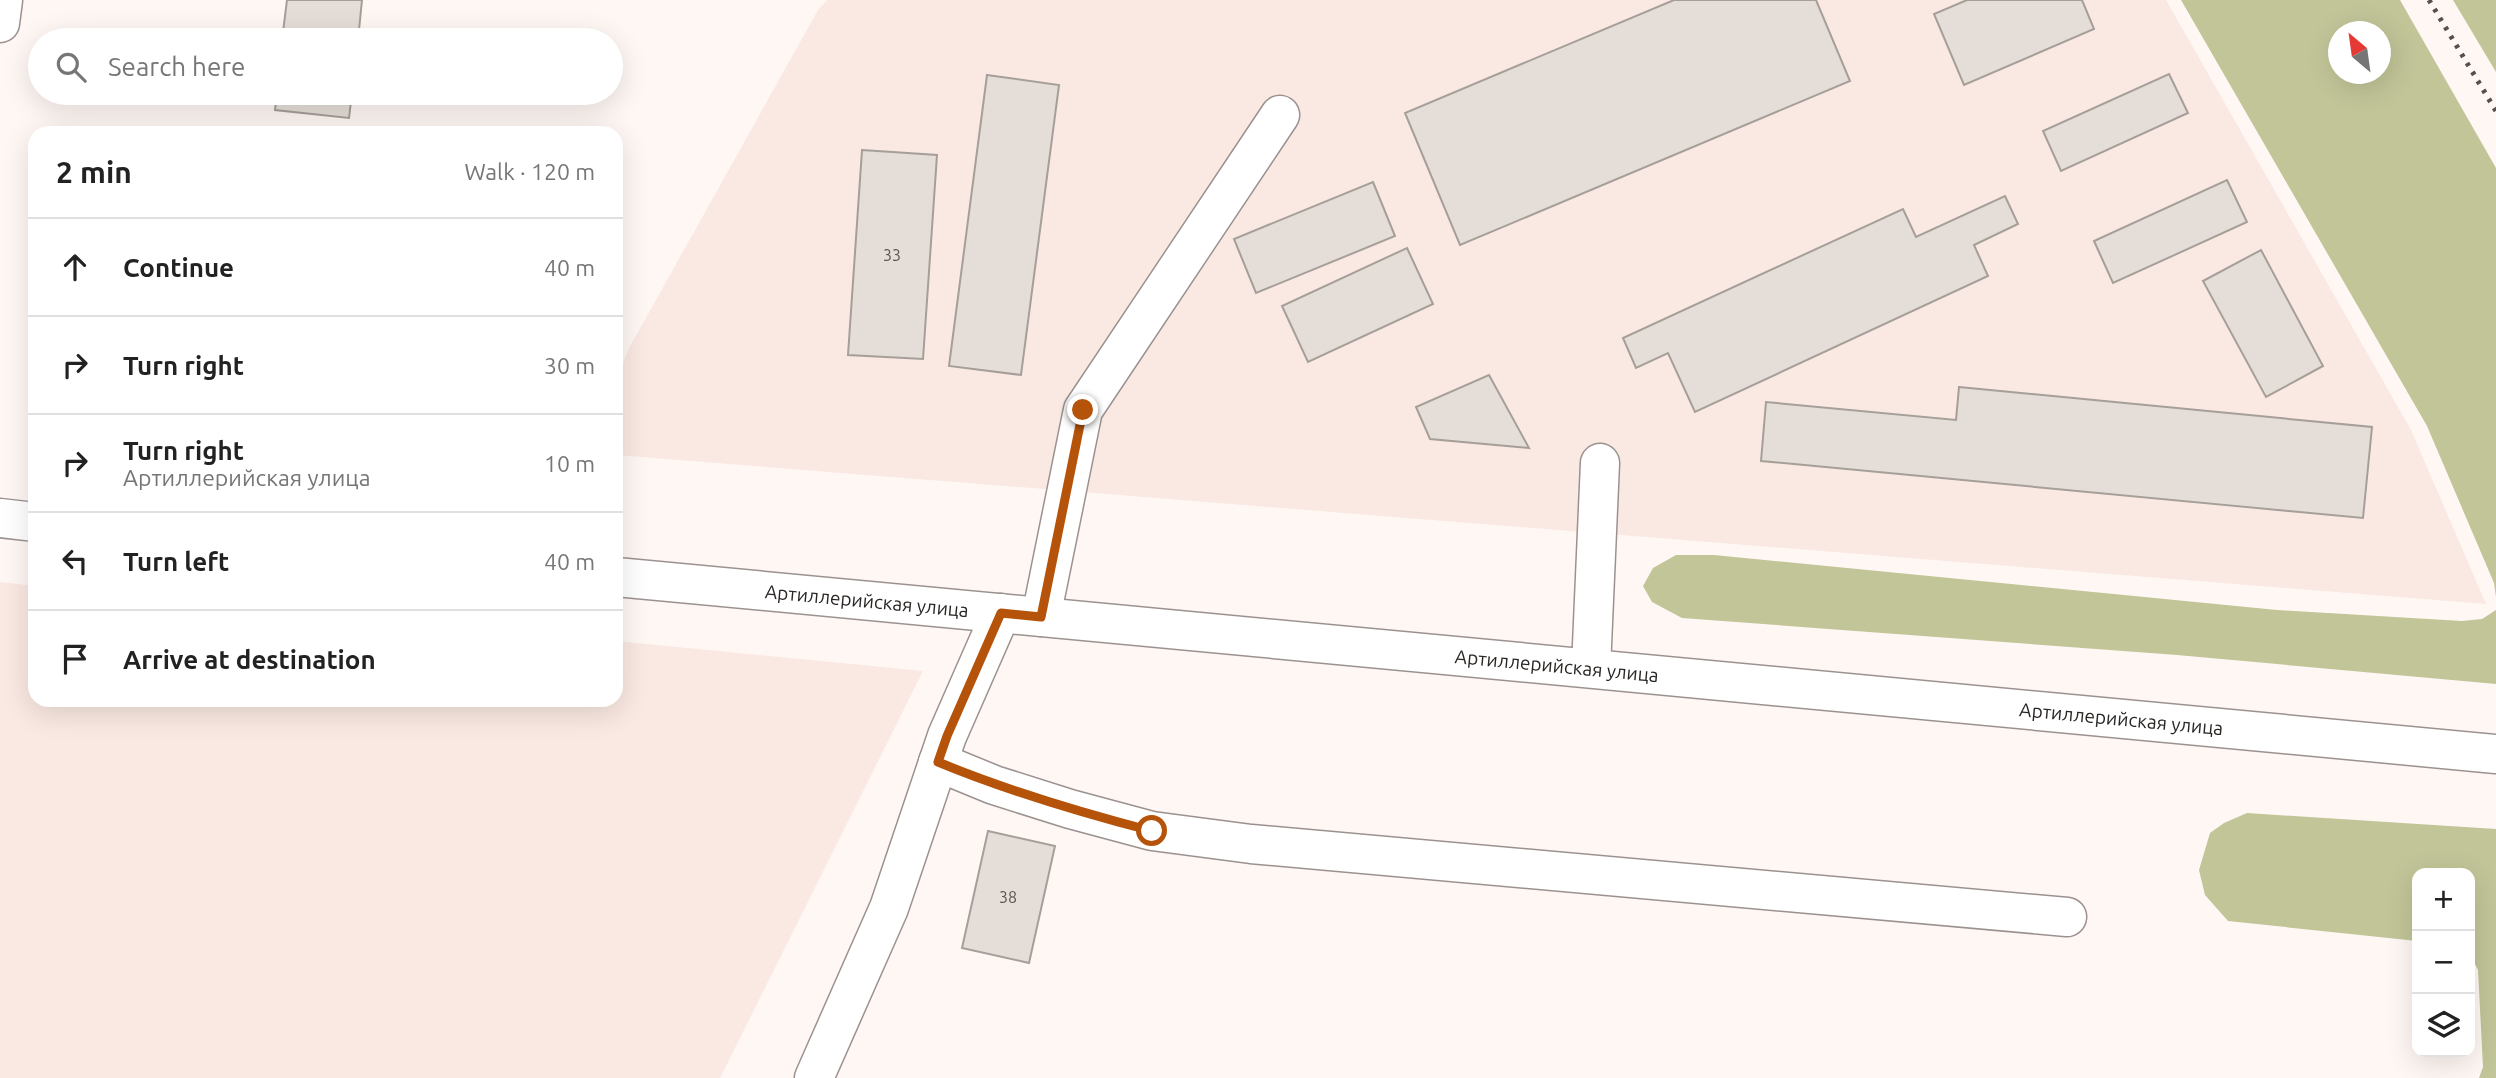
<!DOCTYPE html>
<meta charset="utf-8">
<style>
body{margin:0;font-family:Ubuntu,sans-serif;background:#f2f2f2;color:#222}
.controls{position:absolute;right:21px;bottom:21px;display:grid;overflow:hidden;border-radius:14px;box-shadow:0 7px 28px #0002}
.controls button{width:63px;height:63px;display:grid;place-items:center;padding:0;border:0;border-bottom:2px solid #e0e0e0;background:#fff;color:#222;font:35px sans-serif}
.compass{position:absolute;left:2328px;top:21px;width:63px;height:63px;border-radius:50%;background:#fff;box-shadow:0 7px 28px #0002;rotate:331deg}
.stop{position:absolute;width:21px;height:21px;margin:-16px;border:5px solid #b45309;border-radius:50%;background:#fff}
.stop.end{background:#b45309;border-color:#fff;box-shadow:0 2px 7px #0008}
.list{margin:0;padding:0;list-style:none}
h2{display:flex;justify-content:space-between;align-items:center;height:91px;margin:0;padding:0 28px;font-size:30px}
h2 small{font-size:23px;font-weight:400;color:#767676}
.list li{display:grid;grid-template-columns:46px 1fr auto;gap:21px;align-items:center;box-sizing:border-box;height:98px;padding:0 28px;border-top:2px solid #e0e0e0}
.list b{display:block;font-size:26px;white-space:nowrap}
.list p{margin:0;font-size:23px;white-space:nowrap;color:#767676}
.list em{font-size:23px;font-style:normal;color:#767676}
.icon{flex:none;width:38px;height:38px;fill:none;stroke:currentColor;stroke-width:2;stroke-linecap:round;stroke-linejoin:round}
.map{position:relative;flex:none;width:2496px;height:1078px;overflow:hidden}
.search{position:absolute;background:#fff;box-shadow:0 7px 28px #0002;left:28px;top:28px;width:595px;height:77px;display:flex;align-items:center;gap:18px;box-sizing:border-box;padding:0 24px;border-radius:38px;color:#767676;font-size:26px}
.panel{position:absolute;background:#fff;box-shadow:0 7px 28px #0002;left:28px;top:126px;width:595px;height:581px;border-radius:21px}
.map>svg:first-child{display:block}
</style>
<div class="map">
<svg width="2496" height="1078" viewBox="0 0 2496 1078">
<rect width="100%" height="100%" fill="#fff7f4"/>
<!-- built -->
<g fill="#fae9e2">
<polygon points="827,0 2166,0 2411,430 2486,604 616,455 616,382 628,350 818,10"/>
<polygon points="0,582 35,586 35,700 616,700 616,641 923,671 720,1078 0,1078"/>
</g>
<!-- forest -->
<g fill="#c2c598" fill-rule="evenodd">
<path d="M2181 0H2400L2496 168V597L2494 583 2427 426ZM2338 32H2380V74H2338Z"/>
<polygon points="2453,0 2496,0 2496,72"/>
<polygon points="1676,555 1714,555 2277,610 2462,621 2482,619 2496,610 2496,684 2177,655 1682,618 1652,602 1643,586 1653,568"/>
<polygon points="2247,813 2496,829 2496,1078 2479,1078 2483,1067 2478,970 2470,954 2470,873 2417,873 2417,941 2228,921 2205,895 2199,870 2210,833 2224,823"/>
</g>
<!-- building -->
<g fill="#e5ded8" stroke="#a69f99" stroke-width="2">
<polygon points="287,0 362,0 358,40 282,40"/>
<polygon points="1674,0 1816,0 1850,81 1460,245 1405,113"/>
<polygon points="1967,0 2082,0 2094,29 1964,85 1934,14"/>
<polygon points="2169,74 2188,113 2061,171 2043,131"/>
<polygon points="987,75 1059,85 1021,375 949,366"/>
<polygon points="277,93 352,93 349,118 275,110"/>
<polygon points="862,150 937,155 923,359 848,355"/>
<polygon points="2227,180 2247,222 2113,283 2094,241"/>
<polygon points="1373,182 1395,236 1256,293 1234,239"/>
<polygon points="2005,196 2018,224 1974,245 1988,276 1695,412 1668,353 1636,368 1623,338 1903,209 1916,237"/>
<polygon points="1407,248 1433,304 1308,362 1282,306"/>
<polygon points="2261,250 2323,366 2266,397 2203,281"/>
<polygon points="1489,375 1529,448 1430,439 1416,407"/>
<polygon points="1959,387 2372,427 2363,518 1761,461 1766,402 1956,420"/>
<polygon points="988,831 1055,846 1029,963 962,948"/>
</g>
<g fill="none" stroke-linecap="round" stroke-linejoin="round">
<defs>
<g id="minor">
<polyline points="0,23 3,0"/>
<polyline points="1041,617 1083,410 1280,115"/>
<polyline points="1591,668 1600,463"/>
<polyline points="938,762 994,785 1070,809 1152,831 1251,844 2067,917"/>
<polyline points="814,1078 889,908 947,736 1001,613"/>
</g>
<g id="major">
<polyline points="0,518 35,522"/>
<path id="s1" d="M616 577 2496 754"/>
</g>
</defs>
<!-- minor casing -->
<use href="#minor" stroke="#9b928f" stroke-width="41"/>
<!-- major casing -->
<use href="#major" stroke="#9b928f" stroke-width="41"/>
<!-- minor -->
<use href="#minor" stroke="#fff" stroke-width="38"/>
<!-- major -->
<use href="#major" stroke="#fff" stroke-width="38"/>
<!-- rail -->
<polyline stroke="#54504e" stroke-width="5" stroke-dasharray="3.5 7" stroke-linecap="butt" points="2429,0 2496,111"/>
</g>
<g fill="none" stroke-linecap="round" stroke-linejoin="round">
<!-- route -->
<path stroke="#b45309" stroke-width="9" d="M1083 410 1041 617 1001 613 947 736 938 762C1008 791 1079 812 1152 831"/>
</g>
<g text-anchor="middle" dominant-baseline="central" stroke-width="7" stroke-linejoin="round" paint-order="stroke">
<!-- number labels -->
<g font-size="16" fill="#585451">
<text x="892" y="255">33</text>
<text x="1008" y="897">38</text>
</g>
<!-- street labels -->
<g font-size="19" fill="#292624" stroke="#fff">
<text stroke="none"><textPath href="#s1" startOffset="252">Артиллерийская улица</textPath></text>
<text stroke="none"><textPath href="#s1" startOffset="945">Артиллерийская улица</textPath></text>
<text stroke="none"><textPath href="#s1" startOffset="1512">Артиллерийская улица</textPath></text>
</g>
</g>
</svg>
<div class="controls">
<button>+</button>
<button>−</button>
<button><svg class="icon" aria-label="layers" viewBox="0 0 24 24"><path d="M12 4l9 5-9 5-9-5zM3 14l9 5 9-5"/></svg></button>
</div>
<svg class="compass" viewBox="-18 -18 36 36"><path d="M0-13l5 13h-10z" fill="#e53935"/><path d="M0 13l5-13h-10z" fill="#767676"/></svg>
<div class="stop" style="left:1152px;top:831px"></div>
<div class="stop end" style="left:1083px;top:410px"></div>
<div class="search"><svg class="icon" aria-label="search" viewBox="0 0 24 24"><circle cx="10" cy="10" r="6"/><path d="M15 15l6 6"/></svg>Search here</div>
<section class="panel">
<h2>2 min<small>Walk · 120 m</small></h2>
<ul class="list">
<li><svg class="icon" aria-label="ahead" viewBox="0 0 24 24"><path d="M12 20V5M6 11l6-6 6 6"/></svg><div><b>Continue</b></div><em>40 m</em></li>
<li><svg class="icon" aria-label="right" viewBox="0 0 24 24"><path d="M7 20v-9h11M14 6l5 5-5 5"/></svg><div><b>Turn right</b></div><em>30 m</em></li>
<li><svg class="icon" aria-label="right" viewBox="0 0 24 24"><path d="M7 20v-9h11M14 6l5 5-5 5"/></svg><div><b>Turn right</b><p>Артиллерийская улица</p></div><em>10 m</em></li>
<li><svg class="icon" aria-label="left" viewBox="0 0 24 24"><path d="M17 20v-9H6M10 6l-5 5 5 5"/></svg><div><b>Turn left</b></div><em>40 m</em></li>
<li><svg class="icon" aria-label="arrive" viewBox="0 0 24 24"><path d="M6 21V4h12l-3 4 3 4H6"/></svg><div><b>Arrive at destination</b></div></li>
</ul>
</section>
</div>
